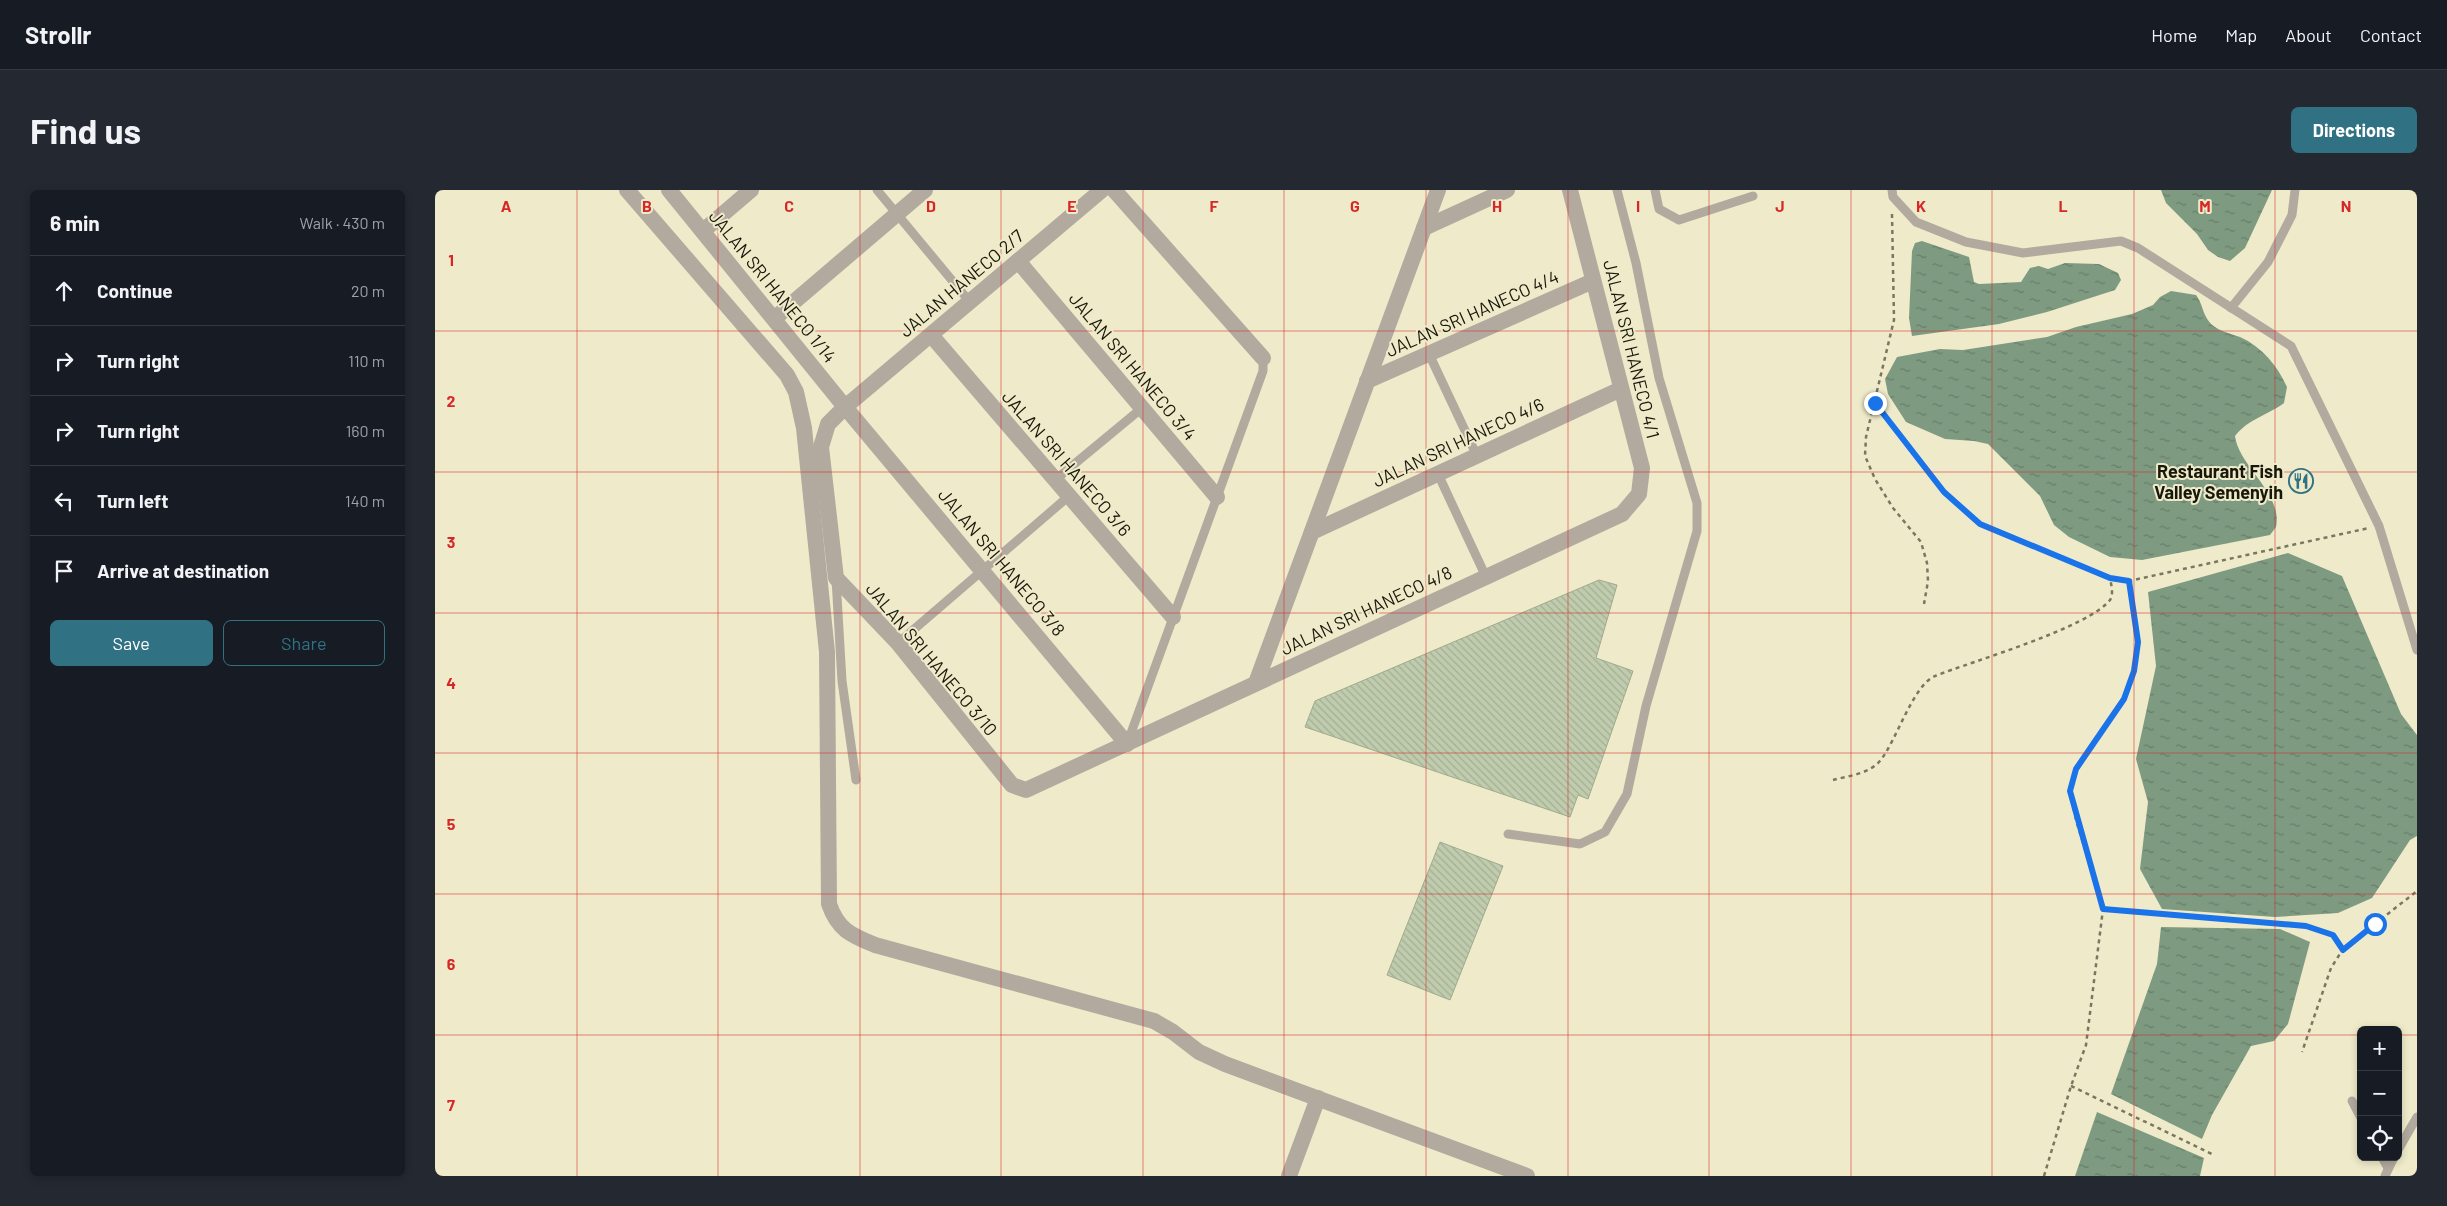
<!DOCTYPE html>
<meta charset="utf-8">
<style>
body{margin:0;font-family:Barlow,sans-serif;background:#242831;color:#f1f3f6}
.controls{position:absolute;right:15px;bottom:15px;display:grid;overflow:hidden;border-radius:8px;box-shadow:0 2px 8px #0003}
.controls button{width:45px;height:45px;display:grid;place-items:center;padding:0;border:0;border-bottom:1px solid #363941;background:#171b24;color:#f1f3f6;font:25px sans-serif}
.stop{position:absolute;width:15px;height:15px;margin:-11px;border:4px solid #1a73e8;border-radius:50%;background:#fff}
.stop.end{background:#1a73e8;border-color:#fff;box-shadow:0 1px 5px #0008}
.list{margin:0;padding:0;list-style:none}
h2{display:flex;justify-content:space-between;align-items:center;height:65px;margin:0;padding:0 20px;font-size:21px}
h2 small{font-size:16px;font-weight:400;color:#9ea1a6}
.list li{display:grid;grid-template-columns:32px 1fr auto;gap:15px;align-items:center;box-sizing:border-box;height:70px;padding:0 20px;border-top:1px solid #363941}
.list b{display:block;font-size:19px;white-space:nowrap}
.list em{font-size:16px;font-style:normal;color:#9ea1a6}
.actions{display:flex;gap:10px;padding:15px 20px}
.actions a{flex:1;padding:11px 0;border:1px solid #307284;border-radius:8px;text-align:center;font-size:18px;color:#307284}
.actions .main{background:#307284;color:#fff}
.icon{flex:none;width:28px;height:28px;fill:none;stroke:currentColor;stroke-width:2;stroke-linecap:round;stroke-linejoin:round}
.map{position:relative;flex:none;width:1982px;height:986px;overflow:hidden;border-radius:8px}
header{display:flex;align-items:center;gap:30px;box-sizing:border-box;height:70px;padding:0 25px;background:#171b24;border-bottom:1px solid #363941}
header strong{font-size:24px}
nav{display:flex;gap:28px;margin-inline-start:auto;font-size:18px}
.intro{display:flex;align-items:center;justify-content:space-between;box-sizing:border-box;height:120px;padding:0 30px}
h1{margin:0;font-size:35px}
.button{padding:12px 22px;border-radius:8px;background:#307284;color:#fff;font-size:18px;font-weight:700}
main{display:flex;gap:30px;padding:0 30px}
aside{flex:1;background:#171b24;border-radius:8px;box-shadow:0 2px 8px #0003}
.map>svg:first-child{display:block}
</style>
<header>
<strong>Strollr</strong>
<nav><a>Home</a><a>Map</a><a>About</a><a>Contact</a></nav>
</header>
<div class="intro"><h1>Find us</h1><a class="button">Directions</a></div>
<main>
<aside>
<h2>6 min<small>Walk · 430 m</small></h2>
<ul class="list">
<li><svg class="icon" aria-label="ahead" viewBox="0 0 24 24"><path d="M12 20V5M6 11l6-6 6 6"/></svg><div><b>Continue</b></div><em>20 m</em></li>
<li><svg class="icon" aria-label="right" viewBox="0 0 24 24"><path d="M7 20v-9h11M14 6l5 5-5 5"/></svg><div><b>Turn right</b></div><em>110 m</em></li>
<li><svg class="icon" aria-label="right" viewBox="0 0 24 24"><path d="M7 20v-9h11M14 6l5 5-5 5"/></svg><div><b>Turn right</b></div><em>160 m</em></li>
<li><svg class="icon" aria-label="left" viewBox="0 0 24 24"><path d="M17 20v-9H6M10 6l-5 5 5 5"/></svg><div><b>Turn left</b></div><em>140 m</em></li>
<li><svg class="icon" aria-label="arrive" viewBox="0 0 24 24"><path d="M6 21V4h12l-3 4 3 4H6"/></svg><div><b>Arrive at destination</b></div></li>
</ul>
<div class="actions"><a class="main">Save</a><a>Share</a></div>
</aside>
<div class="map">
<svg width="1982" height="986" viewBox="0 0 1982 986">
<defs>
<pattern id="water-ripples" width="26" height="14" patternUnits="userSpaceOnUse" patternTransform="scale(1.25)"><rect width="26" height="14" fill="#7e9b82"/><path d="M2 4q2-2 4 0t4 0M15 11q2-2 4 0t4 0" fill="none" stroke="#667d69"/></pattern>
<pattern id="building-back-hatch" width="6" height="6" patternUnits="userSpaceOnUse" patternTransform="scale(1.25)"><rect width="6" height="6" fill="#c0ccae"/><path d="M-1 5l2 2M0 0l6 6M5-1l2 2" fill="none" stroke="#a4ae94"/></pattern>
</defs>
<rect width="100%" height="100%" fill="#efebca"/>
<!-- water -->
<g fill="url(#water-ripples)">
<polygon points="1726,0 1837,0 1810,58 1795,71 1783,67 1773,60 1762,44 1731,13"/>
<polygon points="1487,51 1534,67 1539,92 1544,94 1586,92 1595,78 1604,76 1613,79 1630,73 1664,74 1683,83 1686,90 1680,100 1612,122 1564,134 1477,146 1474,128 1477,61 1480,53"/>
<path d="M1736 101 1761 105C1769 115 1767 128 1780 137 1787 142 1797 144 1805 147 1827 157 1842 175 1852 197L1849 213C1833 225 1813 229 1800 246 1804 277 1848 303 1841 337L1835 345 1707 370 1675 367 1634 347 1619 335 1605 306 1553 254 1539 251 1510 249 1471 232 1453 204 1450 189 1462 167 1505 159 1528 160 1612 147 1641 137 1697 124 1718 115 1725 107Z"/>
<polygon points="1853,363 1907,386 1966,524 1982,545 1982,646 1975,650 1937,708 1903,723 1840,727 1727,719 1705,679 1713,612 1701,569 1721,476 1713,402"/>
<polygon points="1726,737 1845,739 1875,752 1853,834 1839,851 1816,856 1777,925 1767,949 1676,904 1722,774"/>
<polygon points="1662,922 1769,968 1765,986 1640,986"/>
</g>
<!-- building -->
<g fill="url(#building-back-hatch)" stroke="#9faa8d">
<polygon points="1164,390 1182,395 1161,468 1198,481 1153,609 1143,605 1135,627 870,537 880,511"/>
<polygon points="1005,652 1068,676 1015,810 952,785"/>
</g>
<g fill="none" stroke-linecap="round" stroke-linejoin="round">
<!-- path -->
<g stroke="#797761" stroke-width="2.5" stroke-dasharray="4 4" stroke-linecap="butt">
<polyline points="1457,24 1459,130 1431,247 1430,266 1440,289 1458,318 1486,352 1492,373 1493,391 1489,414"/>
<polyline points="1440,213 1509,302 1545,334 1675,388 1694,391 1934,338"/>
<path d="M1398 590C1413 586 1433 584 1444 572 1461 553 1477 496 1500 486 1538 471 1653 438 1675 410 1679 404 1676 394 1675 388"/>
<polyline points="1668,719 1871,736 1898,745 1908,759 1896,778 1867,862"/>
<polyline points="1908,759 1982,701"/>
<polyline points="1636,896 1777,964"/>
<polyline points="1609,986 1636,896 1651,855 1668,719 1641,630 1635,601 1641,579 1689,509 1699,481 1703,452 1694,391"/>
</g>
<!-- lane -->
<g stroke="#b2aa9e" stroke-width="9">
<polyline points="442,0 535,112"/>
<polyline points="1220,0 1224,19 1244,30 1318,6"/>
<polyline points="1457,0 1458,7 1481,32 1531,52 1588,63 1686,51 1703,58 1856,156 1944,336 1982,460"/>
<polyline points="1796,118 1833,72 1857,25 1860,0"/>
<polyline points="994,164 1042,266"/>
<polyline points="1003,284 1051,387"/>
<polyline points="620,290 707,218"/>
<polyline points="401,389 407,491 421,590"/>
<polyline points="463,453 634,306"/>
<polyline points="692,554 828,181 828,168"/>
<polyline points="1073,644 1145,654 1170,642 1192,604 1211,516 1262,341 1262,313 1224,188 1201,73 1182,0"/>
<polyline points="1917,911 1926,928"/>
<polyline points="1963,960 1982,927"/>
<polyline points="1947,967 1953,978"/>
<polyline points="1950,986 1959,967"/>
</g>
<!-- street -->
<g stroke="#b2aa9e" stroke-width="16">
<path d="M192 0 352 185 361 202 369 238 392 462 394 714C403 740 416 745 440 755L719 831 738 842 764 862 790 874 1092 986"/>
<polyline points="234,0 410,217 692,554"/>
<polyline points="667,0 410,217 393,234 386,257 401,388 463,453 577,595 591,600 1187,324 1204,304 1207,278 1135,0"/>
<polyline points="679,0 828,168"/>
<polyline points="989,38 1072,0"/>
<polyline points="268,41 316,0"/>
<polyline points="583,71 782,307"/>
<polyline points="340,128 490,0"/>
<polyline points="496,145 738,427"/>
<polyline points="932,191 1158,91"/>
<polyline points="877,342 1186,199"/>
<polyline points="821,493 1003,0"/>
<polyline points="854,986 883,908"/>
</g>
</g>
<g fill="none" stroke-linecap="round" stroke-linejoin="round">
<!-- route -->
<polyline stroke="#1a73e8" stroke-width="6" points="1440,213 1509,302 1545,334 1675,388 1694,391 1703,452 1699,481 1689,509 1641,579 1635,601 1668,719 1871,736 1898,745 1908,760 1940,734"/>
</g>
<!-- grid -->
<path fill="none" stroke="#d62828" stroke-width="1" stroke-opacity="0.55" d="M142 0V986M283 0V986M425 0V986M566 0V986M708 0V986M849 0V986M991 0V986M1133 0V986M1274 0V986M1416 0V986M1557 0V986M1699 0V986M1840 0V986M0 141H1982M0 282H1982M0 423H1982M0 563H1982M0 704H1982M0 845H1926M1963 845H1982"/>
<!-- icons -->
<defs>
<symbol id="restaurant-ring" viewBox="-11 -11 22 22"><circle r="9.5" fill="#efebca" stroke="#307284" stroke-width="1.5"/><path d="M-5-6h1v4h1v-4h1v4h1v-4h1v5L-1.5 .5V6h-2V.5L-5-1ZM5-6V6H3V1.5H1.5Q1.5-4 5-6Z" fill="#307284"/></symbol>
</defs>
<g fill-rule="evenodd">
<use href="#restaurant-ring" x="1852" y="277" width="28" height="28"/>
</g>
<g text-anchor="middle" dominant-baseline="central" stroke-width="4" stroke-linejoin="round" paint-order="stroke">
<!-- street labels -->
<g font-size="18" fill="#18170b" stroke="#efebca">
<text transform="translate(526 93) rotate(-40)">JALAN HANECO 2/7</text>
<text transform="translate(338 96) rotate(51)">JALAN SRI HANECO 1/14</text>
<text transform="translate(1037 123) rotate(-24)">JALAN SRI HANECO 4/4</text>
<text transform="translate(1197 159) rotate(76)">JALAN SRI HANECO 4/1</text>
<text transform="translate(698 176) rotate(50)">JALAN SRI HANECO 3/4</text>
<text transform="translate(1023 252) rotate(-25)">JALAN SRI HANECO 4/6</text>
<text transform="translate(632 273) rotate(49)">JALAN SRI HANECO 3/6</text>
<text transform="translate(567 372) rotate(50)">JALAN SRI HANECO 3/8</text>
<text transform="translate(931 420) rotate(-25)">JALAN SRI HANECO 4/8</text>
<text transform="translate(497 469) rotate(50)">JALAN SRI HANECO 3/10</text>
</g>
<!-- poi labels -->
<g font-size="18" font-weight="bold" fill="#18170b" stroke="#efebca" text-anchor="end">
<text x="1848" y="281">Restaurant Fish<tspan x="1848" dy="21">Valley Semenyih</tspan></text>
</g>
</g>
<g font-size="16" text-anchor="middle" font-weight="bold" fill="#d62828" stroke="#efebca" stroke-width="4" stroke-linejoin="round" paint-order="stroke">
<text x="71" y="22">A</text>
<text x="212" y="22">B</text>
<text x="354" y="22">C</text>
<text x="496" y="22">D</text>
<text x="637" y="22">E</text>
<text x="779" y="22">F</text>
<text x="920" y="22">G</text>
<text x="1062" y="22">H</text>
<text x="1203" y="22">I</text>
<text x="1345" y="22">J</text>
<text x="1486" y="22">K</text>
<text x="1628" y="22">L</text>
<text x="1770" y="22">M</text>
<text x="1911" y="22">N</text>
<text x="16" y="76">1</text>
<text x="16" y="217">2</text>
<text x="16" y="358">3</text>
<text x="16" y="499">4</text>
<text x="16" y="640">5</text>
<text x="16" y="780">6</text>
<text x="16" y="921">7</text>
</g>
</svg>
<div class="controls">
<button>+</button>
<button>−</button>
<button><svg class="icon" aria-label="locate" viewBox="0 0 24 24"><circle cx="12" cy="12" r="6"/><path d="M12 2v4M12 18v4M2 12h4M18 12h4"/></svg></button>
</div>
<div class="stop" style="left:1940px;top:734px"></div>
<div class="stop end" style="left:1440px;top:213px"></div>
</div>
</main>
